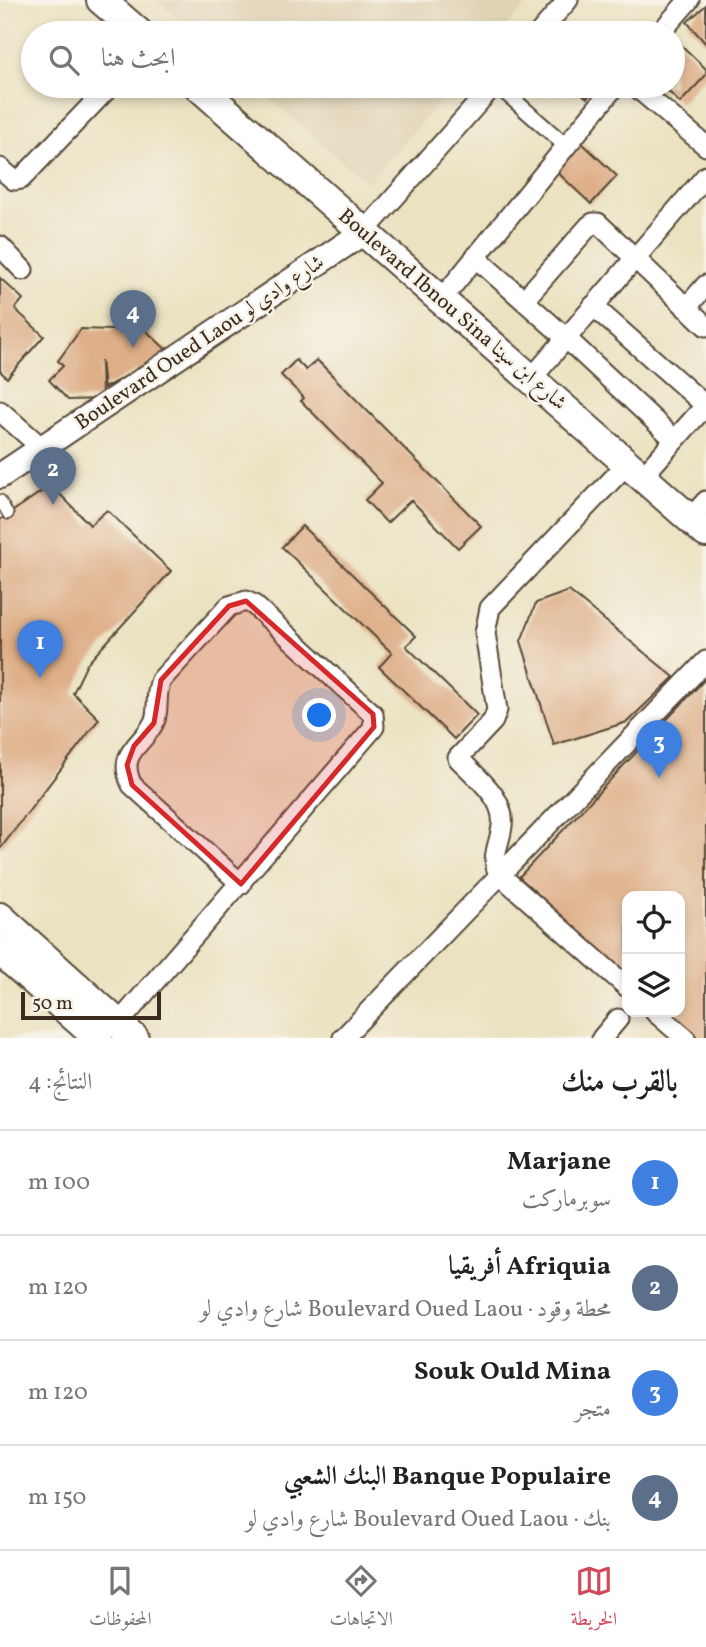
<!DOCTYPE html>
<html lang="ar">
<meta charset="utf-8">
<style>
body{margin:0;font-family:Vollkorn,Amiri,serif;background:#f6f6f6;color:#222;direction:rtl}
.controls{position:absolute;right:21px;bottom:21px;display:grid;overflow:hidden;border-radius:14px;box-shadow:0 4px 10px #0003}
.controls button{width:63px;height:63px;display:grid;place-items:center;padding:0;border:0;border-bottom:2px solid #e0e0e0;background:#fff;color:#222;font:35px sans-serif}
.scale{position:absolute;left:21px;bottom:18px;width:140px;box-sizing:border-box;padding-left:7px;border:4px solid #3b2a1e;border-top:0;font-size:19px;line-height:24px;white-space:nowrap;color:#3b2a1e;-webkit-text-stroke:5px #f7f3e8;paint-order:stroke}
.you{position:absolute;left:320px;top:716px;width:24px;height:24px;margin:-18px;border:5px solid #fff;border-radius:50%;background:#1a73e8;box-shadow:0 0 0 10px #1a73e833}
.badge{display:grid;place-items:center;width:46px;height:46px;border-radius:50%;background:#d1495b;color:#fff;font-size:23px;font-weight:700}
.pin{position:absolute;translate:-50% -58px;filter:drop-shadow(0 2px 4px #0008)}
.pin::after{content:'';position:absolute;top:37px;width:24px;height:21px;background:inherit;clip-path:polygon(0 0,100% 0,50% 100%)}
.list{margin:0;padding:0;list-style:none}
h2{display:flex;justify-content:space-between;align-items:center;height:91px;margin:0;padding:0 28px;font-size:30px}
h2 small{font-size:23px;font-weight:400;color:#767676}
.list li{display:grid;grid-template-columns:46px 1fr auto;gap:21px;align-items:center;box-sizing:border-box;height:105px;padding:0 28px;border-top:2px solid #e0e0e0}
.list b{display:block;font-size:26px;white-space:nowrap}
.list p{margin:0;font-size:23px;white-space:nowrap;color:#767676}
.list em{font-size:23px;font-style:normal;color:#767676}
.icon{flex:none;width:38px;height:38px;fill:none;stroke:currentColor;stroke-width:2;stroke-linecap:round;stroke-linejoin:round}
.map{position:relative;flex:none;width:706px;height:1038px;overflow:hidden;direction:ltr}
.search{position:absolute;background:#fff;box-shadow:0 4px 10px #0003;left:21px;right:21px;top:21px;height:77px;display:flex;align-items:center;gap:18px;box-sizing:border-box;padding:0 24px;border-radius:38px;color:#767676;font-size:26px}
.sheet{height:511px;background:#fff}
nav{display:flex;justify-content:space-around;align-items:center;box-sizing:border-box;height:98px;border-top:2px solid #e0e0e0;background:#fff;font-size:19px;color:#767676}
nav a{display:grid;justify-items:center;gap:4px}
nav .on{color:#d1495b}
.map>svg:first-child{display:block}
</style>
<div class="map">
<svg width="706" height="1038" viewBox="0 0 706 1038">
<rect width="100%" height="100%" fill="#f7f3e8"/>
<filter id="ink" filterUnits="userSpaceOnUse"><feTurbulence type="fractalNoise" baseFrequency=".0143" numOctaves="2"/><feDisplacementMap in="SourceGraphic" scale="14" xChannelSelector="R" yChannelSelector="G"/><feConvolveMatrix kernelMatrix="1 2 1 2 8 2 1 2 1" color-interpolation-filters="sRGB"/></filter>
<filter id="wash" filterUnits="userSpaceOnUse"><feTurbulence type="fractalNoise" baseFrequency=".00686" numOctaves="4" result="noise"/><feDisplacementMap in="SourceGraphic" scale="28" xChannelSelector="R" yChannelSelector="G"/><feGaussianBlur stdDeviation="1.57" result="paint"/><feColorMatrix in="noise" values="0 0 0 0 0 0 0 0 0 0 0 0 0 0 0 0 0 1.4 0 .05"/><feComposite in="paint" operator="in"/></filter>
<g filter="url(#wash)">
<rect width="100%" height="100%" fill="#ebe2c1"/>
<!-- built -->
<g fill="#e0d3b4">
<polygon points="157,0 531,0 501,33 195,33"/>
<polygon points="255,86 454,86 367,183"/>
</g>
<g id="blocks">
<!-- building -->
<g fill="#deaf88">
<polygon points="706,5 706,44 687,22"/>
<polygon points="677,41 706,69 706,75 680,103 664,87 657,94 648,86 673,86 673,45"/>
<polygon points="572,86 598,86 587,98"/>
<polygon points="582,143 617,176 591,204 556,171"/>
<polygon points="0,278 23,299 15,309 44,336 7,378 0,371"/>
<polygon points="128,314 170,353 104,388 101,360 102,399 68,400 49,380 63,366 58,361 81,329 113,330"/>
<polygon points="296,360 306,370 317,360 481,526 458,548 411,500 387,523 365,500 382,483 301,401 304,398 281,375"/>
<polygon points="51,485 90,525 107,510 171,571 87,664 73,693 99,719 0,849 0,520"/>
<polygon points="302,526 416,636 406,646 477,715 454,739 379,667 392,653 282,547"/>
<polygon points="569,591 674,677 627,722 554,745 521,641 536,603"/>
<polygon points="706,678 706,1038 697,1038 668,1012 680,1012 680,896 627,896 627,975 519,877"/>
</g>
</g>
</g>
<g filter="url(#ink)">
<use href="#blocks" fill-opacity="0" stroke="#554636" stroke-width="2"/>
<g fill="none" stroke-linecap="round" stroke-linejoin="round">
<defs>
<polyline id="service" points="0,500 8,514"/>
<polyline id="pedestrian" points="498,86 565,145"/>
<g id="minor">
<polyline points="539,33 568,0"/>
<polyline points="660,33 689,0"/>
<polyline points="635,86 706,146"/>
<polyline points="0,168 14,180 21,179 110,86"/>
<polyline points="364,232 493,86"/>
<polyline points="0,246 23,270"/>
<polyline points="475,257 566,338 675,440"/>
<polyline points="441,300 615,86"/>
<polyline points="524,300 589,226 593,223 598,223 706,326"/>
<polyline points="593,306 706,406"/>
<polyline points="686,308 706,285"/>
<polyline points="531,379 706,176"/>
<polyline points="0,411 42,448"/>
<path d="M627 464 490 608 485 633 497 710 493 721 458 758C475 776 506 798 502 826 500 844 490 857 499 874L627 987"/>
<polyline points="642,477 706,405"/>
<polyline points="690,519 706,501"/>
<polyline points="655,1012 685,1038"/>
<path d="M118 1024 374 727 373 714 254 605 246 601 229 606 161 680C155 693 159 707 155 720 146 744 115 751 132 785L241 884"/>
<polyline points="343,1038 706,661"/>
<polyline points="602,1038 618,1019"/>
</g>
<polyline id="tertiary" points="0,476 364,232"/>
<g id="secondary">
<polyline points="101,0 139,33"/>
<polyline points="198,86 706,533"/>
<polyline points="0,917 134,1038"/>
<polyline points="0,951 98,1038"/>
</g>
</defs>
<!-- service casing -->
<use href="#service" stroke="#554636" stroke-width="13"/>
<!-- pedestrian casing -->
<use href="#pedestrian" stroke="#554636" stroke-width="18"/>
<!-- minor casing -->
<use href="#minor" stroke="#554636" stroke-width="23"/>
<!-- tertiary casing -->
<use href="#tertiary" stroke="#554636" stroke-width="28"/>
<!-- secondary casing -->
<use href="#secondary" stroke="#554636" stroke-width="32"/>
<!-- service -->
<use href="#service" stroke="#fff" stroke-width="10"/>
<!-- pedestrian -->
<use href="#pedestrian" stroke="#fff" stroke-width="14"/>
<!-- minor -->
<use href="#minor" stroke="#fff" stroke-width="19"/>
<!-- tertiary -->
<use href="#tertiary" stroke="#fff" stroke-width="24"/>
<!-- secondary -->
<use href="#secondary" stroke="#fff" stroke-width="28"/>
</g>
</g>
<!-- marked area -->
<path fill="#d62828" fill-opacity="0.2" stroke="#d62828" stroke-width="5" stroke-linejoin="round" d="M246 601 373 714 374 727 241 884 132 785 127 765 134 746 154 723 161 680 229 606Z"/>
<g text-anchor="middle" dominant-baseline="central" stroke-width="5" stroke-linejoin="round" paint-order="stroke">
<!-- street labels -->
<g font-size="21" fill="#3b2a1e" stroke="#f7f3e8">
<text transform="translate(452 310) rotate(41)">Boulevard Ibnou Sina شارع ابن سينا</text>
<text transform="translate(200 343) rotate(-34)">Boulevard Oued Laou شارع وادي لو</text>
</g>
</g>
</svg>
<div class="controls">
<button><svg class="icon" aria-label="locate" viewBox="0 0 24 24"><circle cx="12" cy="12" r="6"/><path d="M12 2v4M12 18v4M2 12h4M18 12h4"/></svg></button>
<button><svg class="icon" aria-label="layers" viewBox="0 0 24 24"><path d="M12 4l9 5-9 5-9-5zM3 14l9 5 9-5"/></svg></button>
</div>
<div class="scale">50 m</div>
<div class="you"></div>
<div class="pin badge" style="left:40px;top:678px;background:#3f7fe0">1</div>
<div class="pin badge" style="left:53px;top:505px;background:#5c6f8a">2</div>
<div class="pin badge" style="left:659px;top:778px;background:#3f7fe0">3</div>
<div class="pin badge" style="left:133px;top:348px;background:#5c6f8a">4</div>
<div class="search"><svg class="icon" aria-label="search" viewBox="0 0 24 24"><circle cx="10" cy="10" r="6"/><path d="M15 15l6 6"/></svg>ابحث هنا</div>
</div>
<section class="sheet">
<h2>بالقرب منك<small>النتائج: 4</small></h2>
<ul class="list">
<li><span class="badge" style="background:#3f7fe0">1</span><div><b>Marjane</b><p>سوبرماركت</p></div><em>100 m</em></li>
<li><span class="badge" style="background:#5c6f8a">2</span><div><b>Afriquia أفريقيا</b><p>محطة وقود · Boulevard Oued Laou شارع وادي لو</p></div><em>120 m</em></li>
<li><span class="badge" style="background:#3f7fe0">3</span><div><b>Souk Ould Mina</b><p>متجر</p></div><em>120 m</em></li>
<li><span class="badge" style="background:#5c6f8a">4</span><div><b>Banque Populaire البنك الشعبي</b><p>بنك · Boulevard Oued Laou شارع وادي لو</p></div><em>150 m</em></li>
</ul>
</section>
<nav>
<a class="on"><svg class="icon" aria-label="map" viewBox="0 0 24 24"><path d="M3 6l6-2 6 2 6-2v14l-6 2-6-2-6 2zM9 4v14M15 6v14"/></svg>الخريطة</a>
<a><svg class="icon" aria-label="directions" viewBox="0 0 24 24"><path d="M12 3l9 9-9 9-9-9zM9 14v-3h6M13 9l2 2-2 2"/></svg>الاتجاهات</a>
<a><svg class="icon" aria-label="saved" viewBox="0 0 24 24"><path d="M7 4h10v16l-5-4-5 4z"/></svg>المحفوظات</a>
</nav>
